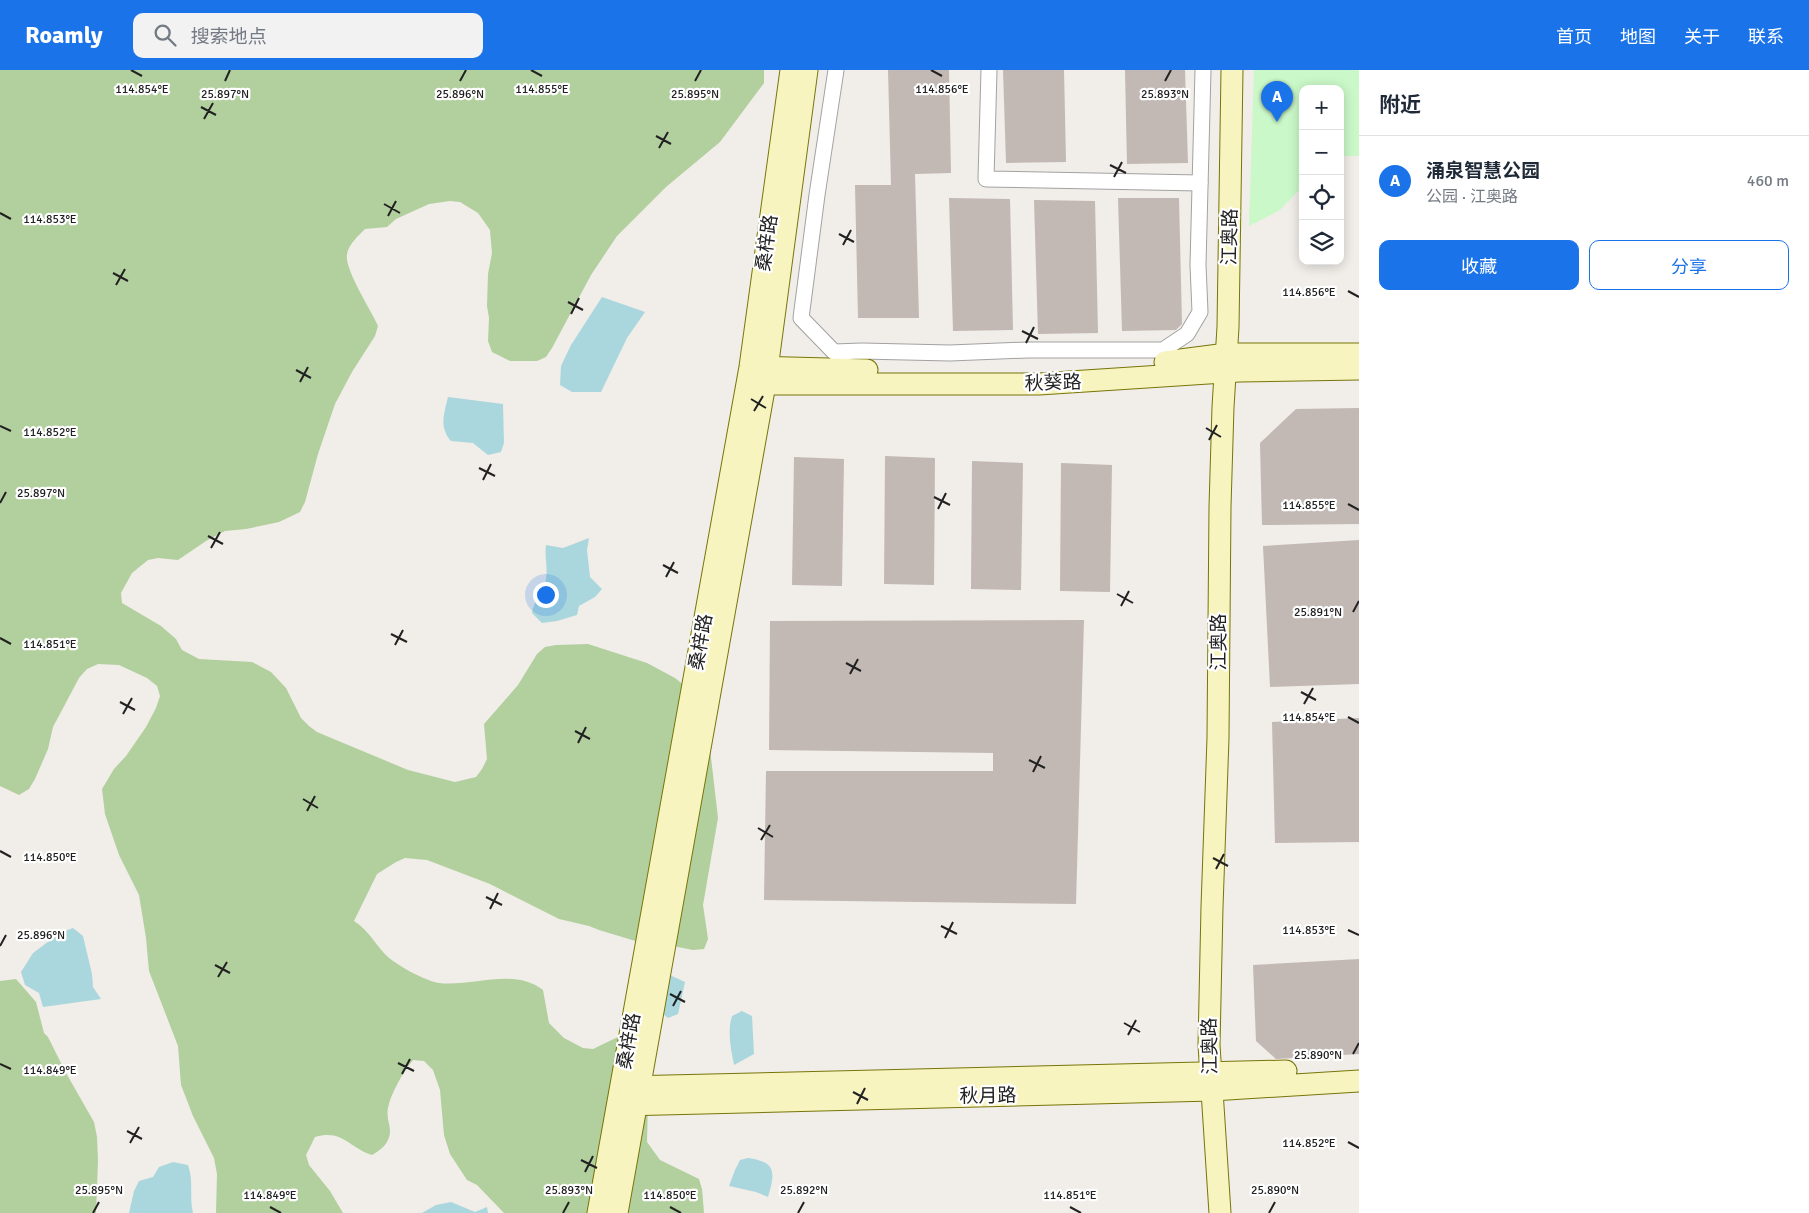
<!DOCTYPE html>
<html lang="zh">
<meta charset="utf-8">
<style>
body{margin:0;font-family:Signika,"Noto Sans SC",sans-serif;background:#f2f2f3;color:#1f2937}
.controls{position:absolute;right:15px;top:15px;display:grid;overflow:hidden;border-radius:10px;box-shadow:0 2px 12px #0003}
.controls button{width:45px;height:45px;display:grid;place-items:center;padding:0;border:0;border-bottom:1px solid #e0e1e3;background:#fff;color:#1f2937;font:25px sans-serif}
.you{position:absolute;left:545px;top:524px;width:18px;height:18px;margin:-12px;border:4px solid #fff;border-radius:50%;background:#1a73e8;box-shadow:0 0 0 8px #1a73e833}
.badge{display:grid;place-items:center;width:32px;height:32px;border-radius:50%;background:#1a73e8;color:#fff;font-size:16px;font-weight:700}
.pin{position:absolute;translate:-50% -41px;filter:drop-shadow(0 1px 2px #0008)}
.pin::after{content:'';position:absolute;top:26px;width:18px;height:15px;background:inherit;clip-path:polygon(0 0,100% 0,50% 100%)}
.list{margin:0;padding:0;list-style:none}
h2{display:flex;justify-content:space-between;align-items:center;height:65px;margin:0;padding:0 20px;font-size:21px}
h2 small{font-size:16px;font-weight:400;color:#747a83}
.list li{display:grid;grid-template-columns:32px 1fr auto;gap:15px;align-items:center;box-sizing:border-box;height:90px;padding:0 20px;border-top:1px solid #e0e1e3}
.list b{display:block;font-size:19px;white-space:nowrap}
.list p{margin:0;font-size:16px;white-space:nowrap;color:#747a83}
.list em{font-size:16px;font-style:normal;color:#747a83}
.actions{display:flex;gap:10px;padding:15px 20px}
.actions a{flex:1;padding:11px 0;border:1px solid #1a73e8;border-radius:10px;text-align:center;font-size:18px;color:#1a73e8}
.actions .main{background:#1a73e8;color:#fff}
.icon{flex:none;width:28px;height:28px;fill:none;stroke:currentColor;stroke-width:2;stroke-linecap:round;stroke-linejoin:round}
.map{position:relative;flex:none;width:1359px;height:1143px;overflow:hidden}
header{display:flex;align-items:center;gap:30px;box-sizing:border-box;height:70px;padding:0 25px;background:#1a73e8;color:#fff}
header strong{font-size:24px}
nav{display:flex;gap:28px;margin-inline-start:auto;font-size:18px}
.search{width:350px;height:45px;background:#f2f2f3;display:flex;align-items:center;gap:12px;box-sizing:border-box;padding:0 18px;border-radius:10px;color:#747a83;font-size:19px}
main{display:flex}
aside{flex:1;background:#fff}
.map>svg:first-child{display:block}
</style>
<header>
<strong>Roamly</strong>
<div class="search"><svg class="icon" aria-label="search" viewBox="0 0 24 24"><circle cx="10" cy="10" r="6"/><path d="M15 15l6 6"/></svg>搜索地点</div>
<nav><a>首页</a><a>地图</a><a>关于</a><a>联系</a></nav>
</header>
<main>
<div class="map">
<svg width="1359" height="1143" viewBox="0 0 1359 1143">
<rect width="100%" height="100%" fill="#f1ede8"/>
<!-- forest -->
<g fill="#b2cf9e">
<path d="M0 0H764V13L720 72 666 117 617 166 591 205 552 278 546 287 537 291H510L492 282 488 271 489 248 487 236 488 204 492 183 491 172 490 160 478 143 460 132 450 131 429 134 396 149 387 157 365 159C358 166 349 174 347 184 344 199 371 240 378 256L375 266 352 302 335 334 318 384 305 432 300 442 279 452 246 459 225 461 206 471 178 490 158 488 148 490 132 503 121 523 122 533 161 556 176 569 182 580 199 589 252 592 271 602 286 618 301 648 309 656 317 662 408 700 455 712 476 707 482 699 487 689 484 654 518 615 537 584 545 577 556 575 588 574 647 593 675 608 700 628 709 670 718 748 703 835 708 869 704 879 693 880 673 876H652L599 860 589 856 559 849 490 814 427 790 405 788 396 792 377 804 354 851C369 860 376 876 388 887 398 896 426 911 439 913 473 917 514 897 543 920L549 953 564 968 583 978 593 979 624 964 649 995 647 1072 660 1090 699 1109 702 1119 704 1143H504L477 1115 467 1110 450 1084 444 1065 440 1020 433 1000 424 991 413 990C403 1002 391 1023 388 1038 386 1047 390 1054 390 1061 390 1073 381 1080 372 1085 349 1078 343 1059 315 1067L306 1085 309 1095 330 1121 343 1143H216L217 1104 214 1088 193 1046 181 1015 178 976 149 901 146 868 139 825 119 785 105 744 102 719 114 699 126 686 146 657 156 638 160 626 157 616 147 608 119 595 98 594 87 599 79 608 53 657 48 679 35 709 29 719 19 725 0 716Z"/>
<polygon points="16,909 36,932 44,963 48,967 66,1003 94,1052 97,1067 98,1091 96,1143 0,1143 0,911"/>
</g>
<!-- park -->
<polygon fill="#caf8c8" points="1254,0 1359,0 1359,86 1344,86 1340,88 1340,19 1303,19 1303,116 1280,140 1249,156"/>
<!-- water -->
<g fill="#aad7dd">
<polygon points="602,227 645,242 627,268 601,322 572,322 560,315 561,296 571,275"/>
<path d="M448 327 503 334 504 373 501 382 488 385 473 373 451 371C439 357 444 344 448 327Z"/>
<path d="M589 468 587 480 590 507 602 519 595 527 579 536 577 545 557 551 542 553 532 543C534 530 541 524 545 513 549 500 544 488 546 475L563 478Z"/>
<polygon points="73,858 83,866 92,904 93,917 101,929 43,937 39,923 25,915 21,902 33,883 60,863"/>
<polygon points="659,900 685,912 678,944 668,948 656,938"/>
<path d="M742 941 752 946 754 984 734 995C731 979 727 962 732 946Z"/>
<path d="M748 1088C777 1092 775 1103 768 1127L756 1122 729 1116 735 1100 740 1090Z"/>
<path d="M173 1092 188 1095C194 1112 189 1126 193 1143H129L134 1121 139 1111 153 1107 159 1097Z"/>
<polygon points="451,1132 475,1142 487,1137 488,1143 422,1143 436,1135"/>
</g>
<!-- building -->
<g fill="#c2b8b4">
<polygon points="888,0 949,0 951,103 915,104 919,248 858,248 855,115 891,115"/>
<polygon points="1003,0 1064,0 1066,92 1006,93"/>
<polygon points="1125,0 1185,0 1188,93 1127,94"/>
<polygon points="949,128 1010,129 1013,260 953,261"/>
<polygon points="1118,128 1179,128 1182,254 1176,260 1122,261"/>
<polygon points="1034,130 1095,131 1098,263 1038,264"/>
<polygon points="1359,338 1359,454 1262,455 1260,373 1296,339"/>
<polygon points="885,386 935,388 934,515 884,514"/>
<polygon points="794,387 844,389 842,516 792,515"/>
<polygon points="972,391 1023,393 1021,520 971,519"/>
<polygon points="1061,393 1112,395 1110,522 1060,521"/>
<polygon points="1359,470 1359,614 1270,617 1263,476"/>
<polygon points="1084,550 1076,834 764,830 766,701 993,701 993,683 769,680 770,551"/>
<polygon points="1359,648 1359,772 1275,773 1272,652"/>
<polygon points="1359,889 1359,984 1276,989 1256,971 1253,895"/>
</g>
<g fill="none" stroke-linecap="round" stroke-linejoin="round">
<defs>
<g id="street">
<polyline points="836,0 817,125 801,248 834,282 862,281 950,283 1027,280 1163,280 1187,264 1200,242 1198,195 1203,0"/>
<polyline points="989,0 986,109 1200,113"/>
</g>
<g id="secondary">
<polyline points="1165,292 1227,284 1359,284"/>
<polyline points="753,297 867,300"/>
<polyline points="750,314 1039,314 1239,301 1359,299"/>
<polyline points="625,1017 1286,1001"/>
<polyline points="622,1035 1212,1020 1359,1011"/>
<polyline points="598,1143 750,297 791,0"/>
<polyline points="617,1143 765,314 807,0"/>
<polyline points="1220,1143 1209,975 1212,837 1218,668 1220,437 1223,337 1228,257 1232,0"/>
</g>
</defs>
<!-- street casing -->
<use href="#street" stroke="#a2a2a2" stroke-width="17"/>
<!-- secondary casing -->
<use href="#secondary" stroke="#777509" stroke-width="23"/>
<!-- street -->
<use href="#street" stroke="#fff" stroke-width="15"/>
<!-- secondary -->
<use href="#secondary" stroke="#f8f4bf" stroke-width="21"/>
</g>
<!-- ticks -->
<path fill="none" stroke="#212121" stroke-width="2" d="M131 0 142 6M531 0 542 6M931 0 942 6M225 11 230 0M460 11 466 0M695 11 701 0M1165 11 1171 0M201 37 216 45M204 49 213 33M656 66 671 74M659 78 668 62M1110 95 1126 103M1114 107 1122 92M384 134 400 143M0 143 11 149M388 146 396 131M839 164 854 172M843 175 851 160M113 203 128 211M116 215 125 199M1348 221 1359 227M568 232 583 240M571 244 579 228M1022 261 1038 269M1026 273 1034 257M296 300 311 308M300 312 308 297M751 329 766 338M754 341 763 326M0 356 11 361M1206 358 1221 367M1209 370 1217 355M479 398 495 406M483 410 491 394M934 427 950 435M0 433 6 422M1348 434 1359 440M938 439 946 423M208 466 223 474M211 478 220 462M663 495 678 503M666 507 674 492M1117 524 1133 533M1121 536 1129 521M1353 542 1359 531M391 564 407 572M0 568 11 574M395 575 403 560M846 593 861 601M850 604 858 589M1301 622 1316 630M120 632 135 640M1304 634 1313 618M123 644 132 628M1348 647 1359 653M575 661 590 669M578 673 586 657M1029 690 1045 698M1033 702 1041 686M303 729 318 738M307 741 315 726M758 758 773 767M761 770 770 755M0 781 11 787M1213 788 1228 796M1216 799 1224 784M486 827 502 835M490 839 498 823M941 856 957 864M1348 860 1359 865M945 868 953 852M0 876 6 865M215 895 230 903M218 907 227 892M670 924 685 932M673 936 681 921M1124 953 1140 962M1128 965 1136 950M1353 984 1359 973M398 993 414 1001M0 994 11 999M402 1004 410 989M853 1022 868 1030M857 1034 865 1018M127 1061 142 1069M1348 1072 1359 1078M130 1073 139 1057M581 1090 597 1098M585 1102 593 1086M270 1137 281 1143M670 1137 681 1143M1070 1137 1081 1143M93 1143 99 1132M563 1143 569 1132M798 1143 804 1132M1269 1143 1275 1132"/>
<g text-anchor="middle" dominant-baseline="central" stroke-width="4.5" stroke-linejoin="round" paint-order="stroke">
<!-- street labels -->
<g font-size="19" fill="#212121" stroke="#fff">
<text transform="translate(1230 167) rotate(-89)">江奥路</text>
<text transform="translate(767 173) rotate(-82)">桑梓路</text>
<text transform="translate(1053 313) rotate(-2)">秋葵路</text>
<text transform="translate(701 572) rotate(-80)">桑梓路</text>
<text transform="translate(1219 572) rotate(-90)">江奥路</text>
<text transform="translate(629 971) rotate(-80)">桑梓路</text>
<text transform="translate(1210 976) rotate(-91)">江奥路</text>
<text transform="translate(988 1026) rotate(-1)">秋月路</text>
</g>
</g>
<g font-size="12" text-anchor="middle" fill="#212121" stroke="#fff" stroke-width="4.5" stroke-linejoin="round" paint-order="stroke">
<text x="142" y="23">114.854°E</text>
<text x="542" y="23">114.855°E</text>
<text x="942" y="23">114.856°E</text>
<text x="225" y="28">25.897°N</text>
<text x="460" y="28">25.896°N</text>
<text x="695" y="28">25.895°N</text>
<text x="1165" y="28">25.893°N</text>
<text x="50" y="153">114.853°E</text>
<text x="1309" y="226">114.856°E</text>
<text x="50" y="366">114.852°E</text>
<text x="41" y="427">25.897°N</text>
<text x="1309" y="439">114.855°E</text>
<text x="1318" y="546">25.891°N</text>
<text x="50" y="578">114.851°E</text>
<text x="1309" y="651">114.854°E</text>
<text x="50" y="791">114.850°E</text>
<text x="1309" y="864">114.853°E</text>
<text x="41" y="869">25.896°N</text>
<text x="1318" y="989">25.890°N</text>
<text x="50" y="1004">114.849°E</text>
<text x="1309" y="1077">114.852°E</text>
<text x="99" y="1124">25.895°N</text>
<text x="569" y="1124">25.893°N</text>
<text x="804" y="1124">25.892°N</text>
<text x="1275" y="1124">25.890°N</text>
<text x="270" y="1129">114.849°E</text>
<text x="670" y="1129">114.850°E</text>
<text x="1070" y="1129">114.851°E</text>
</g>
</svg>
<div class="controls">
<button>+</button>
<button>−</button>
<button><svg class="icon" aria-label="locate" viewBox="0 0 24 24"><circle cx="12" cy="12" r="6"/><path d="M12 2v4M12 18v4M2 12h4M18 12h4"/></svg></button>
<button><svg class="icon" aria-label="layers" viewBox="0 0 24 24"><path d="M12 4l9 5-9 5-9-5zM3 14l9 5 9-5"/></svg></button>
</div>
<div class="you"></div>
<div class="pin badge" style="left:1277px;top:52px">A</div>
</div>
<aside>
<h2>附近<small></small></h2>
<ul class="list">
<li><span class="badge">A</span><div><b>涌泉智慧公园</b><p>公园 · 江奥路</p></div><em>460 m</em></li>
</ul>
<div class="actions"><a class="main">收藏</a><a>分享</a></div>
</aside>
</main>
